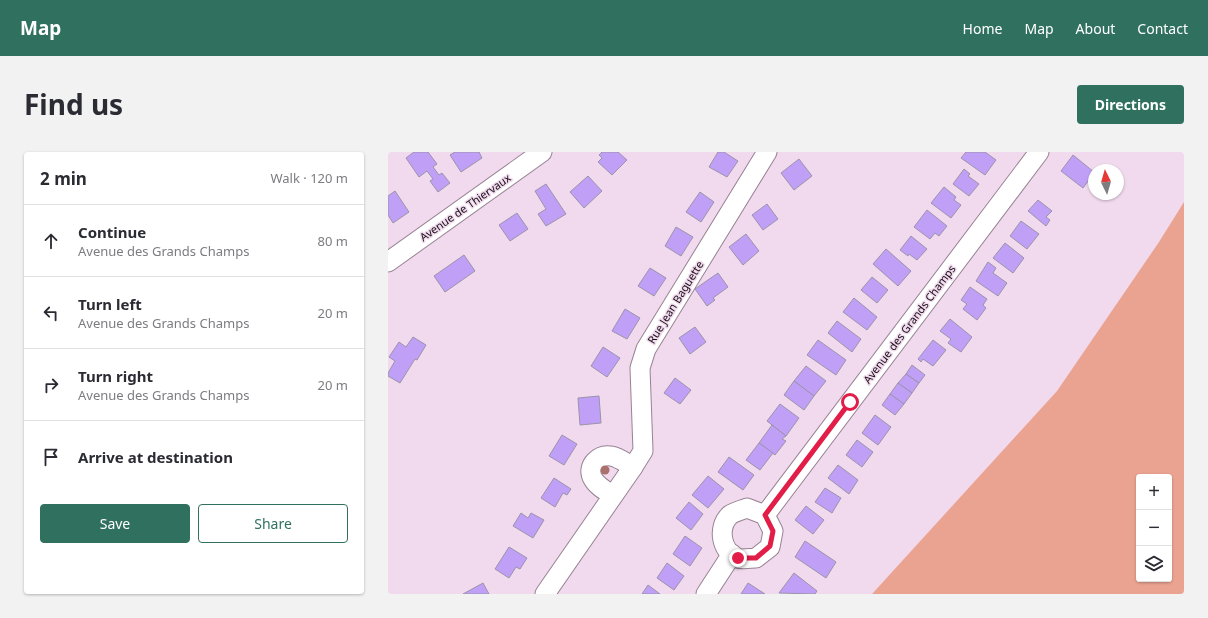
<!DOCTYPE html>
<meta charset="utf-8">
<style>
body{margin:0;font-family:"Noto Sans",sans-serif;background:#f2f2f3;color:#2b2b33}
.controls{position:absolute;right:12px;bottom:12px;display:grid;overflow:hidden;border-radius:4px;box-shadow:0 1px 3px #0004}
.controls button{width:36px;height:36px;display:grid;place-items:center;padding:0;border:0;border-bottom:1px solid #e1e1e2;background:#fff;color:#2b2b33;font:20px sans-serif}
.compass{position:absolute;left:700px;top:12px;width:36px;height:36px;border-radius:50%;background:#fff;box-shadow:0 1px 3px #0004;rotate:355deg}
.stop{position:absolute;width:12px;height:12px;margin:-9px;border:3px solid #e11d48;border-radius:50%;background:#fff}
.stop.end{background:#e11d48;border-color:#fff;box-shadow:0 1px 4px #0008}
.list{margin:0;padding:0;list-style:none}
h2{display:flex;justify-content:space-between;align-items:center;height:52px;margin:0;padding:0 16px;font-size:17px}
h2 small{font-size:13px;font-weight:400;color:#7c7c81}
.list li{display:grid;grid-template-columns:26px 1fr auto;gap:12px;align-items:center;box-sizing:border-box;height:72px;padding:0 16px;border-top:1px solid #e1e1e2}
.list b{display:block;font-size:15px;white-space:nowrap}
.list p{margin:0;font-size:13px;white-space:nowrap;color:#7c7c81}
.list em{font-size:13px;font-style:normal;color:#7c7c81}
.actions{display:flex;gap:8px;padding:12px 16px}
.actions a{flex:1;padding:9px 0;border:1px solid #2f705f;border-radius:4px;text-align:center;font-size:14px;color:#2f705f}
.actions .main{background:#2f705f;color:#fff}
.icon{flex:none;width:22px;height:22px;fill:none;stroke:currentColor;stroke-width:2;stroke-linecap:round;stroke-linejoin:round}
.map{position:relative;flex:none;width:796px;height:442px;overflow:hidden;border-radius:4px}
header{display:flex;align-items:center;gap:24px;box-sizing:border-box;height:56px;padding:0 20px;background:#2f705f;color:#fff}
header strong{font-size:19px}
nav{display:flex;gap:22px;margin-inline-start:auto;font-size:14px}
.intro{display:flex;align-items:center;justify-content:space-between;box-sizing:border-box;height:96px;padding:0 24px}
h1{margin:0;font-size:28px}
.button{padding:10px 18px;border-radius:4px;background:#2f705f;color:#fff;font-size:14px;font-weight:700}
main{display:flex;gap:24px;padding:0 24px}
aside{flex:1;background:#fff;border-radius:4px;box-shadow:0 1px 3px #0004}
.map>svg:first-child{display:block}
</style>
<header>
<strong>Map</strong>
<nav><a>Home</a><a>Map</a><a>About</a><a>Contact</a></nav>
</header>
<div class="intro"><h1>Find us</h1><a class="button">Directions</a></div>
<main>
<aside>
<h2>2 min<small>Walk · 120 m</small></h2>
<ul class="list">
<li><svg class="icon" aria-label="ahead" viewBox="0 0 24 24"><path d="M12 20V5M6 11l6-6 6 6"/></svg><div><b>Continue</b><p>Avenue des Grands Champs</p></div><em>80 m</em></li>
<li><svg class="icon" aria-label="left" viewBox="0 0 24 24"><path d="M17 20v-9H6M10 6l-5 5 5 5"/></svg><div><b>Turn left</b><p>Avenue des Grands Champs</p></div><em>20 m</em></li>
<li><svg class="icon" aria-label="right" viewBox="0 0 24 24"><path d="M7 20v-9h11M14 6l5 5-5 5"/></svg><div><b>Turn right</b><p>Avenue des Grands Champs</p></div><em>20 m</em></li>
<li><svg class="icon" aria-label="arrive" viewBox="0 0 24 24"><path d="M6 21V4h12l-3 4 3 4H6"/></svg><div><b>Arrive at destination</b></div></li>
</ul>
<div class="actions"><a class="main">Save</a><a>Share</a></div>
</aside>
<div class="map">
<svg width="796" height="442" viewBox="0 0 796 442">
<rect width="100%" height="100%" fill="#f1daed"/>
<!-- green -->
<path fill="#eba391" fill-rule="evenodd" d="M796 50V442H484L669 239 771 90ZM751 325H781V427H751Z"/>
<!-- building -->
<g fill="#c0a0f7" stroke="#9b93aa">
<polygon points="26,0 40,0 49,12 45,15 51,23 54,21 62,31 50,40 42,29 45,27 39,19 31,25 18,6"/>
<polygon points="67,0 91,0 94,6 73,20 62,3"/>
<polygon points="214,0 230,0 239,8 224,23 210,10 214,6 211,3"/>
<polygon points="330,0 336,0 350,9 339,25 321,15"/>
<polygon points="578,0 597,0 608,8 597,23 573,6"/>
<polygon points="685,3 706,20 706,31 701,28 695,36 673,19"/>
<polygon points="411,7 424,24 406,38 393,21"/>
<polygon points="576,17 582,22 580,24 591,32 581,44 565,32"/>
<polygon points="200,24 214,39 196,56 182,40"/>
<polygon points="158,32 178,62 158,74 150,62 158,57 147,39"/>
<polygon points="556,35 568,45 566,48 573,53 563,66 543,51"/>
<polygon points="7,39 21,60 5,71 0,63 0,44"/>
<polygon points="312,40 326,50 313,70 298,60"/>
<polygon points="650,48 664,59 658,65 662,68 658,74 640,59"/>
<polygon points="379,52 390,67 375,78 364,63"/>
<polygon points="539,58 559,74 551,84 547,81 542,87 526,75"/>
<polygon points="129,61 140,77 122,89 111,73"/>
<polygon points="633,69 651,82 639,97 622,84"/>
<polygon points="288,75 305,85 293,104 277,94"/>
<polygon points="358,82 371,99 355,113 341,95"/>
<polygon points="523,84 539,97 529,108 521,102 520,104 512,98"/>
<polygon points="617,91 636,106 625,121 605,106"/>
<polygon points="498,97 523,119 510,134 485,112"/>
<polygon points="76,103 87,119 57,140 46,124"/>
<polygon points="600,110 608,116 605,121 619,131 610,144 588,129"/>
<polygon points="262,116 278,126 266,144 250,134"/>
<polygon points="330,121 340,135 325,146 327,148 319,154 307,137"/>
<polygon points="484,125 500,138 489,151 473,138"/>
<polygon points="582,135 599,147 595,153 598,156 589,168 575,157 579,152 573,148"/>
<polygon points="466,146 489,165 479,178 455,160"/>
<polygon points="237,157 252,166 239,187 224,179"/>
<polygon points="562,167 584,185 573,200 560,191 563,187 552,179"/>
<polygon points="449,169 473,187 464,200 440,181"/>
<polygon points="307,175 318,190 302,202 291,186"/>
<polygon points="25,185 38,193 29,208 27,207 12,231 0,224 0,221 7,209 1,205 11,190 18,195"/>
<polygon points="430,188 458,208 448,223 419,203"/>
<polygon points="545,188 558,198 545,214 535,207 533,210 530,207"/>
<polygon points="215,195 232,206 219,225 203,214"/>
<polygon points="524,213 537,223 531,231 518,222"/>
<polygon points="418,214 438,229 426,244 406,229"/>
<polygon points="518,222 531,231 524,241 510,231"/>
<polygon points="287,226 303,238 292,252 276,241"/>
<polygon points="406,229 426,244 416,258 396,243"/>
<polygon points="510,231 524,241 516,252 502,242"/>
<polygon points="502,242 516,252 507,263 494,253"/>
<polygon points="211,244 213,271 192,273 190,246"/>
<polygon points="392,252 411,266 398,284 379,269"/>
<polygon points="487,263 503,275 490,293 474,281"/>
<polygon points="384,273 398,284 394,287 398,289 387,303 371,291"/>
<polygon points="174,283 189,292 176,313 161,304"/>
<polygon points="469,288 485,300 474,315 458,303"/>
<polygon points="371,291 385,301 372,318 358,308"/>
<polygon points="341,305 366,323 355,338 330,320"/>
<polygon points="450,313 470,328 461,342 440,326"/>
<polygon points="320,324 336,337 320,356 304,343"/>
<polygon points="166,326 183,337 179,343 175,341 167,355 153,346"/>
<polygon points="437,336 453,346 444,361 427,350"/>
<polygon points="301,350 315,362 303,378 288,366"/>
<polygon points="418,354 436,368 425,382 407,368"/>
<polygon points="133,361 140,366 143,361 156,368 145,386 125,374"/>
<polygon points="297,384 314,396 302,414 285,402"/>
<polygon points="417,389 448,410 438,426 407,405"/>
<polygon points="121,395 139,406 132,417 128,415 121,426 107,417"/>
<polygon points="279,411 296,424 286,438 269,426"/>
<polygon points="406,421 429,439 427,442 391,441"/>
<polygon points="95,431 101,442 75,442"/>
<polygon points="360,431 377,442 353,442"/>
<polygon points="260,433 272,442 254,442"/>
</g>
<g fill="none" stroke-linecap="round" stroke-linejoin="round">
<defs>
<g id="minor">
<polyline points="0,110 154,0"/>
<path d="M225 343C218 339 208 334 204 325 199 313 211 302 223 304 230 305 238 311 245 315"/>
<path d="M359 356 377 363 385 379 382 395 368 406C363 406 354 408 349 406 333 399 329 375 342 363 346 360 354 358 359 356Z"/>
<polyline points="377,363 651,0"/>
<polyline points="157,442 245,315 255,299 252,216 258,197 379,0"/>
<polyline points="318,442 344,402"/>
</g>
</defs>
<!-- minor casing -->
<use href="#minor" stroke="#988394" stroke-width="21"/>
<!-- minor -->
<use href="#minor" stroke="#fff" stroke-width="19"/>
</g>
<!-- trees -->
<circle fill="#aa706d" cx="217" cy="318" r="4.5"/>
<g fill="none" stroke-linecap="round" stroke-linejoin="round">
<!-- route -->
<polyline stroke="#e11d48" stroke-width="5" points="350,406 368,406 382,394 385,379 377,363 462,250"/>
</g>
<g text-anchor="middle" dominant-baseline="central" stroke-width="3" stroke-linejoin="round" paint-order="stroke">
<!-- street labels -->
<g font-size="11" fill="#170f16" stroke="#f1daed">
<text transform="translate(77 55) rotate(-35)">Avenue de Thiervaux</text>
<text transform="translate(287 150) rotate(-58)">Rue Jean Baguette</text>
<text transform="translate(521 172) rotate(-53)">Avenue des Grands Champs</text>
</g>
</g>
</svg>
<div class="controls">
<button>+</button>
<button>−</button>
<button><svg class="icon" aria-label="layers" viewBox="0 0 24 24"><path d="M12 4l9 5-9 5-9-5zM3 14l9 5 9-5"/></svg></button>
</div>
<svg class="compass" viewBox="-18 -18 36 36"><path d="M0-13l5 13h-10z" fill="#e53935"/><path d="M0 13l5-13h-10z" fill="#7c7c81"/></svg>
<div class="stop" style="left:462px;top:250px"></div>
<div class="stop end" style="left:350px;top:406px"></div>
</div>
</main>
